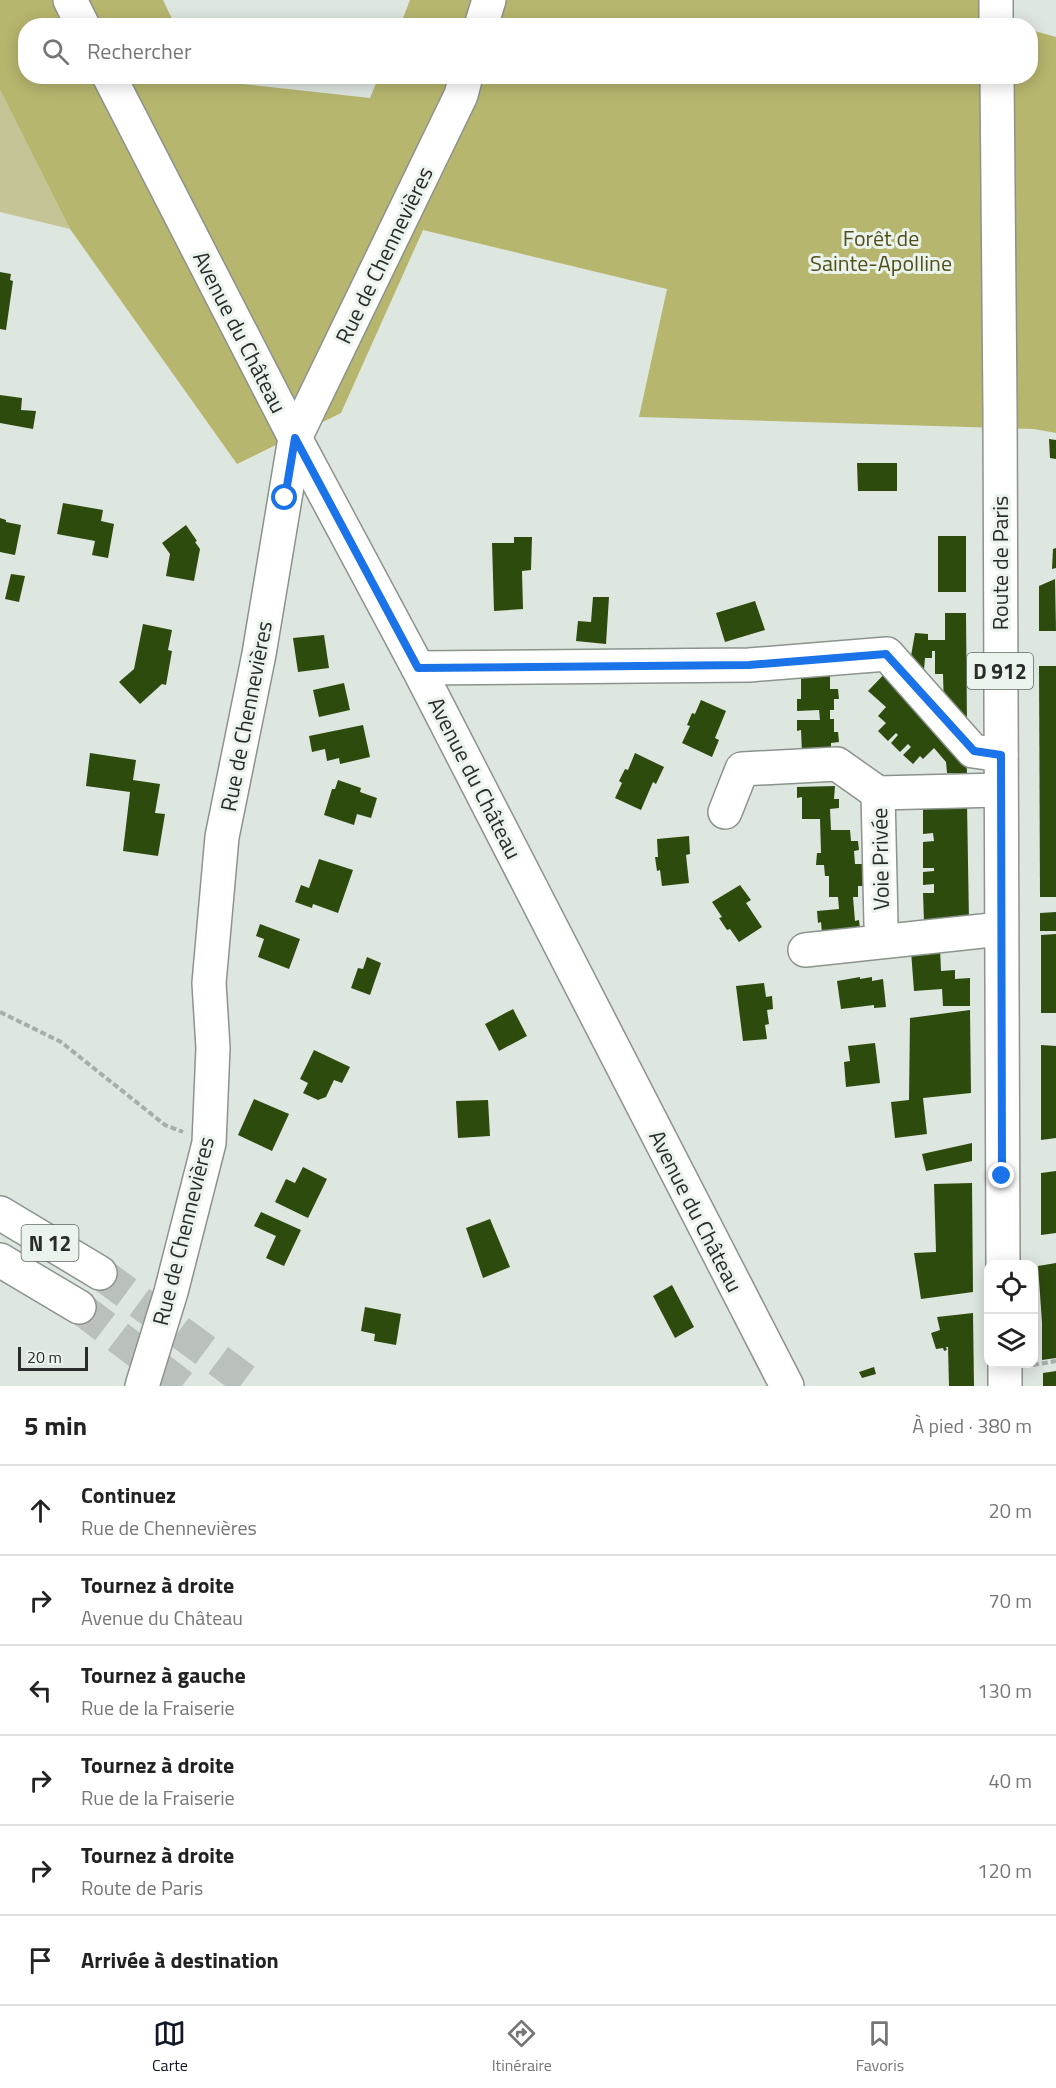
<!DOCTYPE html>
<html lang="fr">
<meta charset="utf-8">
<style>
body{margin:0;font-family:"Titillium Web",sans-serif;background:#f2f2f2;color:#222}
.controls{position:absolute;right:18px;bottom:18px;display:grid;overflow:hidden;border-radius:12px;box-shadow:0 3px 15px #0003}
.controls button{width:54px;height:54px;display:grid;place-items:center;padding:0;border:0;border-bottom:2px solid #e0e0e0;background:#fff;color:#222;font:30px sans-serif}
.scale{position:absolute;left:18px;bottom:15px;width:70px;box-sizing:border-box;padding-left:6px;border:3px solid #292c2a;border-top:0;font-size:16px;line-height:21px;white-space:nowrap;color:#292c2a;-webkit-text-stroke:4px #ebf3ed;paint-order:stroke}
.stop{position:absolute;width:18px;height:18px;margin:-14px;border:4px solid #1a73e8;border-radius:50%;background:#fff}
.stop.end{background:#1a73e8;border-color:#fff;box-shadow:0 2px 6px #0008}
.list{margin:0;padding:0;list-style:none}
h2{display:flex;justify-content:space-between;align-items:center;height:78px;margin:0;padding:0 24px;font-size:26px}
h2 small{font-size:20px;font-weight:400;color:#767676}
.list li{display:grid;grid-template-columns:39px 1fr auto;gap:18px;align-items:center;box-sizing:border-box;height:90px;padding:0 24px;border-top:2px solid #e0e0e0}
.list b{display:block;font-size:22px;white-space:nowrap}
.list p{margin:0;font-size:20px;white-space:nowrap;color:#767676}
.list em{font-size:20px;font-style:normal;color:#767676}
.icon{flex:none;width:33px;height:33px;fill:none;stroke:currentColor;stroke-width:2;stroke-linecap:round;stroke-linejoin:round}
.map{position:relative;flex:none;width:1056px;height:1386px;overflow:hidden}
.search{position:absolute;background:#fff;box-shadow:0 3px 15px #0003;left:18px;right:18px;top:18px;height:66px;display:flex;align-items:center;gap:15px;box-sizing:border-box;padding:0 21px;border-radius:24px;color:#767676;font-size:22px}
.sheet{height:618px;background:#fff}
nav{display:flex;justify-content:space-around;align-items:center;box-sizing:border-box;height:84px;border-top:2px solid #e0e0e0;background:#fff;font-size:16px;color:#767676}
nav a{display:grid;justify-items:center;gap:3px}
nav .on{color:#111827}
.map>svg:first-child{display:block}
</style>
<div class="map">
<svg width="1056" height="1386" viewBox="0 0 1056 1386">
<rect width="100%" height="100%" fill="#dee6e0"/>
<!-- green -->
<polygon fill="#c4c496" points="0,90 70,229 0,212"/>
<!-- forest -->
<g fill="#b7b66e">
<polygon points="0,0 163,0 175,25 26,26 26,76 197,77 198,79 370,98 379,76 1030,76 1031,30 1056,37 1056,433 1034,429 639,417 667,289 423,230 341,413 237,464 70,229 0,90"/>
<polygon points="410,0 1001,0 1016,25 400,26"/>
</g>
<!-- building -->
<g fill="#2e4b0e">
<polygon points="0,272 11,274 10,280 13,281 6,330 0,329"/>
<polygon points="0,395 22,398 21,410 36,411 33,429 0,423"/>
<polygon points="1049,439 1056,440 1056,459 1050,458"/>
<polygon points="857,463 897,463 897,491 858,491"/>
<polygon points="63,503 103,510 101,521 114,524 108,558 92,555 95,541 57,534"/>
<polygon points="0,518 6,520 6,522 21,525 15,555 0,552"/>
<polygon points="186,525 197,541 195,542 200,549 194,581 166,576 170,554 162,543"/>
<rect x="938" y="536" width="28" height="56"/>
<polygon points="514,537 532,537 531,570 522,571 523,609 494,611 492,543 514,543"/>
<polygon points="1056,548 1056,568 1052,569 1053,549"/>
<polygon points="11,574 25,576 19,602 5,599"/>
<polygon points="1055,579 1056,631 1039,631 1039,586"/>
<polygon points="593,597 609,597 606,644 576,641 578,621 591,622"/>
<polygon points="755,601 765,630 725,642 716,613"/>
<polygon points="945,613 966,613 967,726 944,708 943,674 935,674 935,651 932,651 932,658 925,658 924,670 907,668 908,656 911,656 915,633 928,634 928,640 945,640"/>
<polygon points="143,624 172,630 168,650 172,651 166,685 162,684 140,704 119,682 134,669"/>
<polygon points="324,635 329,668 298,672 293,638"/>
<polygon points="1039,666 1056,666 1056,897 1040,897"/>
<polygon points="891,667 966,753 967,773 947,773 946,762 934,748 923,759 920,756 913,764 903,755 911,747 908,744 900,752 891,743 898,735 896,733 888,741 878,731 886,723 878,716 886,707 868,691"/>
<polygon points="830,676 830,689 838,689 839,699 834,699 834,710 830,710 830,719 834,719 834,732 838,732 839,742 831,743 831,753 802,754 801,730 797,731 797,720 820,720 819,710 797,711 797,699 801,699 801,677"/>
<polygon points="344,683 350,710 319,717 313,690"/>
<polygon points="701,700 726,711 715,738 719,740 712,757 682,743 690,726 687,725 692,713 695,714"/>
<polygon points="363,725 370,757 340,764 339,758 327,761 325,749 312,752 309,736"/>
<polygon points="90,753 136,760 133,780 160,784 155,813 165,814 158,856 123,851 130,792 86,786"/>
<polygon points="635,753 664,767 656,784 653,782 641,810 615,798 622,783 619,781 625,769 628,770"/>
<polygon points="338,780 361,788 360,792 377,798 371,818 357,814 354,825 324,815 332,789 335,789"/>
<polygon points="835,786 834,799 839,799 839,808 830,809 831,830 850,830 851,841 858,841 859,850 854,851 855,864 862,864 862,876 867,876 867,886 858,886 858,897 853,897 855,921 859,920 860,929 823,945 821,922 818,923 817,911 839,909 838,897 829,897 829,876 825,876 824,865 816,865 817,853 821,853 820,819 802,819 802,797 797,798 797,787"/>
<polygon points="933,803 967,803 969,921 924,922 923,893 934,893 934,884 923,885 923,872 934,871 934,868 923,868 923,842 934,841 933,833 923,834 923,809 933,809"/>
<polygon points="689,836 690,854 686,855 689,883 662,886 660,870 657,871 655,857 658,857 657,839"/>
<polygon points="319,859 353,870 338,913 313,904 312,908 295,902 301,885 309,888"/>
<polygon points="740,885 751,900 746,903 762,927 739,942 730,929 727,930 719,918 722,917 712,902"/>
<polygon points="1056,912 1056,931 1040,931 1040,913"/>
<polygon points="260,924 300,939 289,969 258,957 264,939 256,936"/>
<polygon points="1056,934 1056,1013 1041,1013 1041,935"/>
<polygon points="940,948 941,971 955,970 955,979 970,978 970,1006 943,1006 942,989 914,991 911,951"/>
<polygon points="367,957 381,963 370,995 351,988 358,968 363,969"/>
<polygon points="860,977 860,979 872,977 872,981 883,979 886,1007 874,1008 874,1005 841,1009 837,981"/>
<polygon points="764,983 766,997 772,996 773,1009 767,1010 769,1024 765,1025 767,1039 743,1041 736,986"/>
<polygon points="513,1009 527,1036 499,1051 485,1024"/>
<polygon points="970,1010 971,1093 923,1098 927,1134 895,1138 891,1102 909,1100 910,1018"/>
<polygon points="875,1043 880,1083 846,1087 844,1062 850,1061 848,1046"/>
<polygon points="1041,1045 1056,1046 1056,1138 1041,1140"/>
<polygon points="314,1050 350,1067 342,1083 334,1080 326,1097 318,1100 303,1093 308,1083 300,1079"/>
<polygon points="254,1099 289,1114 272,1151 238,1135"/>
<polygon points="488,1100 490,1136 458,1138 456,1101"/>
<polygon points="972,1143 972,1161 926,1171 922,1154"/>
<polygon points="303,1167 327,1179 308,1218 275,1202 286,1179 295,1183"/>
<polygon points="1056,1171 1056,1233 1041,1235 1041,1173"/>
<polygon points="972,1183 973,1292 921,1299 914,1253 936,1252 934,1184"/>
<polygon points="261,1212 301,1230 284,1266 266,1258 276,1236 254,1226"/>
<polygon points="490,1219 510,1267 483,1278 466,1228"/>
<polygon points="1056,1263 1056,1358 1042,1360 1042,1322 1038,1266"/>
<polygon points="672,1285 694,1327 675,1338 653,1296"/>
<polygon points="365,1307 401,1314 396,1345 374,1341 375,1334 361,1331"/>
<polygon points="973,1313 974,1386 949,1386 948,1347 946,1347 947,1350 944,1351 943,1348 936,1349 931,1333 940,1330 937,1317"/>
<polygon points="874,1367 876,1374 862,1378 859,1372"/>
<polygon points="1056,1371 1056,1386 1043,1386 1043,1373"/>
</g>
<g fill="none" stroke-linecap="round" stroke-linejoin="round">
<!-- highway-tunnel -->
<g stroke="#bac1bc" stroke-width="33" stroke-dasharray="33 16" stroke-linecap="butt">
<polyline points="100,1273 253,1386"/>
<polyline points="79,1307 182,1386"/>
</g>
<defs>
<g id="minor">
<polyline points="481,26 489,0"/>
<polyline points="418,668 749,665 887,654 973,751 1001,755"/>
<polyline points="878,793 881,924"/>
<polyline points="725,812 742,769 837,764 878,793 1000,790"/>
<polyline points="805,950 1001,929"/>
<polyline points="142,1386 171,1292 209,1143 213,1048 209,983 222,837 259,654 295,438 461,95 466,76"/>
</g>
<g id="major">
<polyline points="70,0 83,26"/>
<polyline points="996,0 996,26"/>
<polyline points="109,76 295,438 418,668 787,1386"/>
<polyline points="997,76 1000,408 1003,1264"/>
<polyline points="1005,1364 1005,1386"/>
</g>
<g id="highway">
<polyline points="0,1213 100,1273"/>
<polyline points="0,1260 79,1307"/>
</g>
</defs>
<!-- minor casing -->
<use href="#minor" stroke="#8b938d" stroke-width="36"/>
<!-- major casing -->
<use href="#major" stroke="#8b938d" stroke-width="36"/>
<!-- highway casing -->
<use href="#highway" stroke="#8b938d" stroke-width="36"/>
<!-- path -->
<g stroke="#a7ada9" stroke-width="4" stroke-dasharray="6 3" stroke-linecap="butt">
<polyline points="0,1012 61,1042 165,1125 183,1132"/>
<polyline points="1033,1365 1056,1361"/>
</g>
<!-- minor -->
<use href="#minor" stroke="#fff" stroke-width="33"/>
<!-- major -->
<use href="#major" stroke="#fff" stroke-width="33"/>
<!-- highway -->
<use href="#highway" stroke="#fff" stroke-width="33"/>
</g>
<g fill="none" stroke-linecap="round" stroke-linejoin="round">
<!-- route -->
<polyline stroke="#1a73e8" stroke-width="8" points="285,498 295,438 418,668 749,665 886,654 974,751 1001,755 1002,1176"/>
</g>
<g text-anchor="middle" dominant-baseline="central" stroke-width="6" stroke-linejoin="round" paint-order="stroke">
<!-- shield labels -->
<g fill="#ebf3ed" stroke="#636864" stroke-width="1.5">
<rect x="967" y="653" width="66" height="36" rx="4.5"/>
<rect x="21.5" y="1225" width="57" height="36" rx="4.5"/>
</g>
<g font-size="21" font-weight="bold" fill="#292c2a">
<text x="1000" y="671">D 912</text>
<text x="50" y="1243">N 12</text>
</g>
<!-- park labels -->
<g font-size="22" fill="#514f1a" stroke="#ebf3ed">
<text x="881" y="238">Forêt de<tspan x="881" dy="25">Sainte-Apolline</tspan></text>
</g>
<!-- street labels -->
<g font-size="22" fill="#292c2a" stroke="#ebf3ed">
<text transform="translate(384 255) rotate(-64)">Rue de Chennevières</text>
<text transform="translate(240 332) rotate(63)">Avenue du Château</text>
<text transform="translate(1000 563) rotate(-90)">Route de Paris</text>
<text transform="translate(246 716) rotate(-79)">Rue de Chennevières</text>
<text transform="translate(475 778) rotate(63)">Avenue du Château</text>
<text transform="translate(880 859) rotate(-91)">Voie Privée</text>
<text transform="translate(696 1211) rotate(63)">Avenue du Château</text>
<text transform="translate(183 1231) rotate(-76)">Rue de Chennevières</text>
</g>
</g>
</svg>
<div class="controls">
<button><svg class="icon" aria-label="locate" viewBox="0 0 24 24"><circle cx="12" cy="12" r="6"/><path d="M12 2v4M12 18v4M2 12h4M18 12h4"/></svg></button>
<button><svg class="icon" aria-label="layers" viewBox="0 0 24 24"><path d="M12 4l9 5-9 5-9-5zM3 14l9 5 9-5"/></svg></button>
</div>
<div class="scale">20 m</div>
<div class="stop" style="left:285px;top:498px"></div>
<div class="stop end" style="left:1002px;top:1176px"></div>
<div class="search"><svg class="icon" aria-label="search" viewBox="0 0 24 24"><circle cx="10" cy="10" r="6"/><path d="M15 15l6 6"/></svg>Rechercher</div>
</div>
<section class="sheet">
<h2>5 min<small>À pied · 380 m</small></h2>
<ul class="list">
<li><svg class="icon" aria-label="ahead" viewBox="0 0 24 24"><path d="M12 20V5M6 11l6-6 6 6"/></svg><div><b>Continuez</b><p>Rue de Chennevières</p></div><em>20 m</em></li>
<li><svg class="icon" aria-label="right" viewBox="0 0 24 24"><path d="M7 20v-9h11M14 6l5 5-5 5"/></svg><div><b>Tournez à droite</b><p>Avenue du Château</p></div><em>70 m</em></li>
<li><svg class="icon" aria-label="left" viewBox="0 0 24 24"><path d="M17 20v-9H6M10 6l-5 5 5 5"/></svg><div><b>Tournez à gauche</b><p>Rue de la Fraiserie</p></div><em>130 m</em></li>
<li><svg class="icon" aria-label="right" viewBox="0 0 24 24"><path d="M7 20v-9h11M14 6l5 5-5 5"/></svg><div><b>Tournez à droite</b><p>Rue de la Fraiserie</p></div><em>40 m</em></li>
<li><svg class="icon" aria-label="right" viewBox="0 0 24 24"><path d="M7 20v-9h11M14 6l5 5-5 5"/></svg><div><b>Tournez à droite</b><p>Route de Paris</p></div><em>120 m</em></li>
<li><svg class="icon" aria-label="arrive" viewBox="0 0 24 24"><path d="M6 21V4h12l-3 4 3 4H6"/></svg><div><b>Arrivée à destination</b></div></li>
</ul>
</section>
<nav>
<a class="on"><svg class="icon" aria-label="map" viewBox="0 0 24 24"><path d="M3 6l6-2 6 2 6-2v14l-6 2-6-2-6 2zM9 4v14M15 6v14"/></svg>Carte</a>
<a><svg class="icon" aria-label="directions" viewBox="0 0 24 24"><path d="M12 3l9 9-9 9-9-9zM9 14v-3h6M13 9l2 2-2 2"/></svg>Itinéraire</a>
<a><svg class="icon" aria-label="saved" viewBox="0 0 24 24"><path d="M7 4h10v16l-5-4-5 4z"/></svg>Favoris</a>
</nav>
